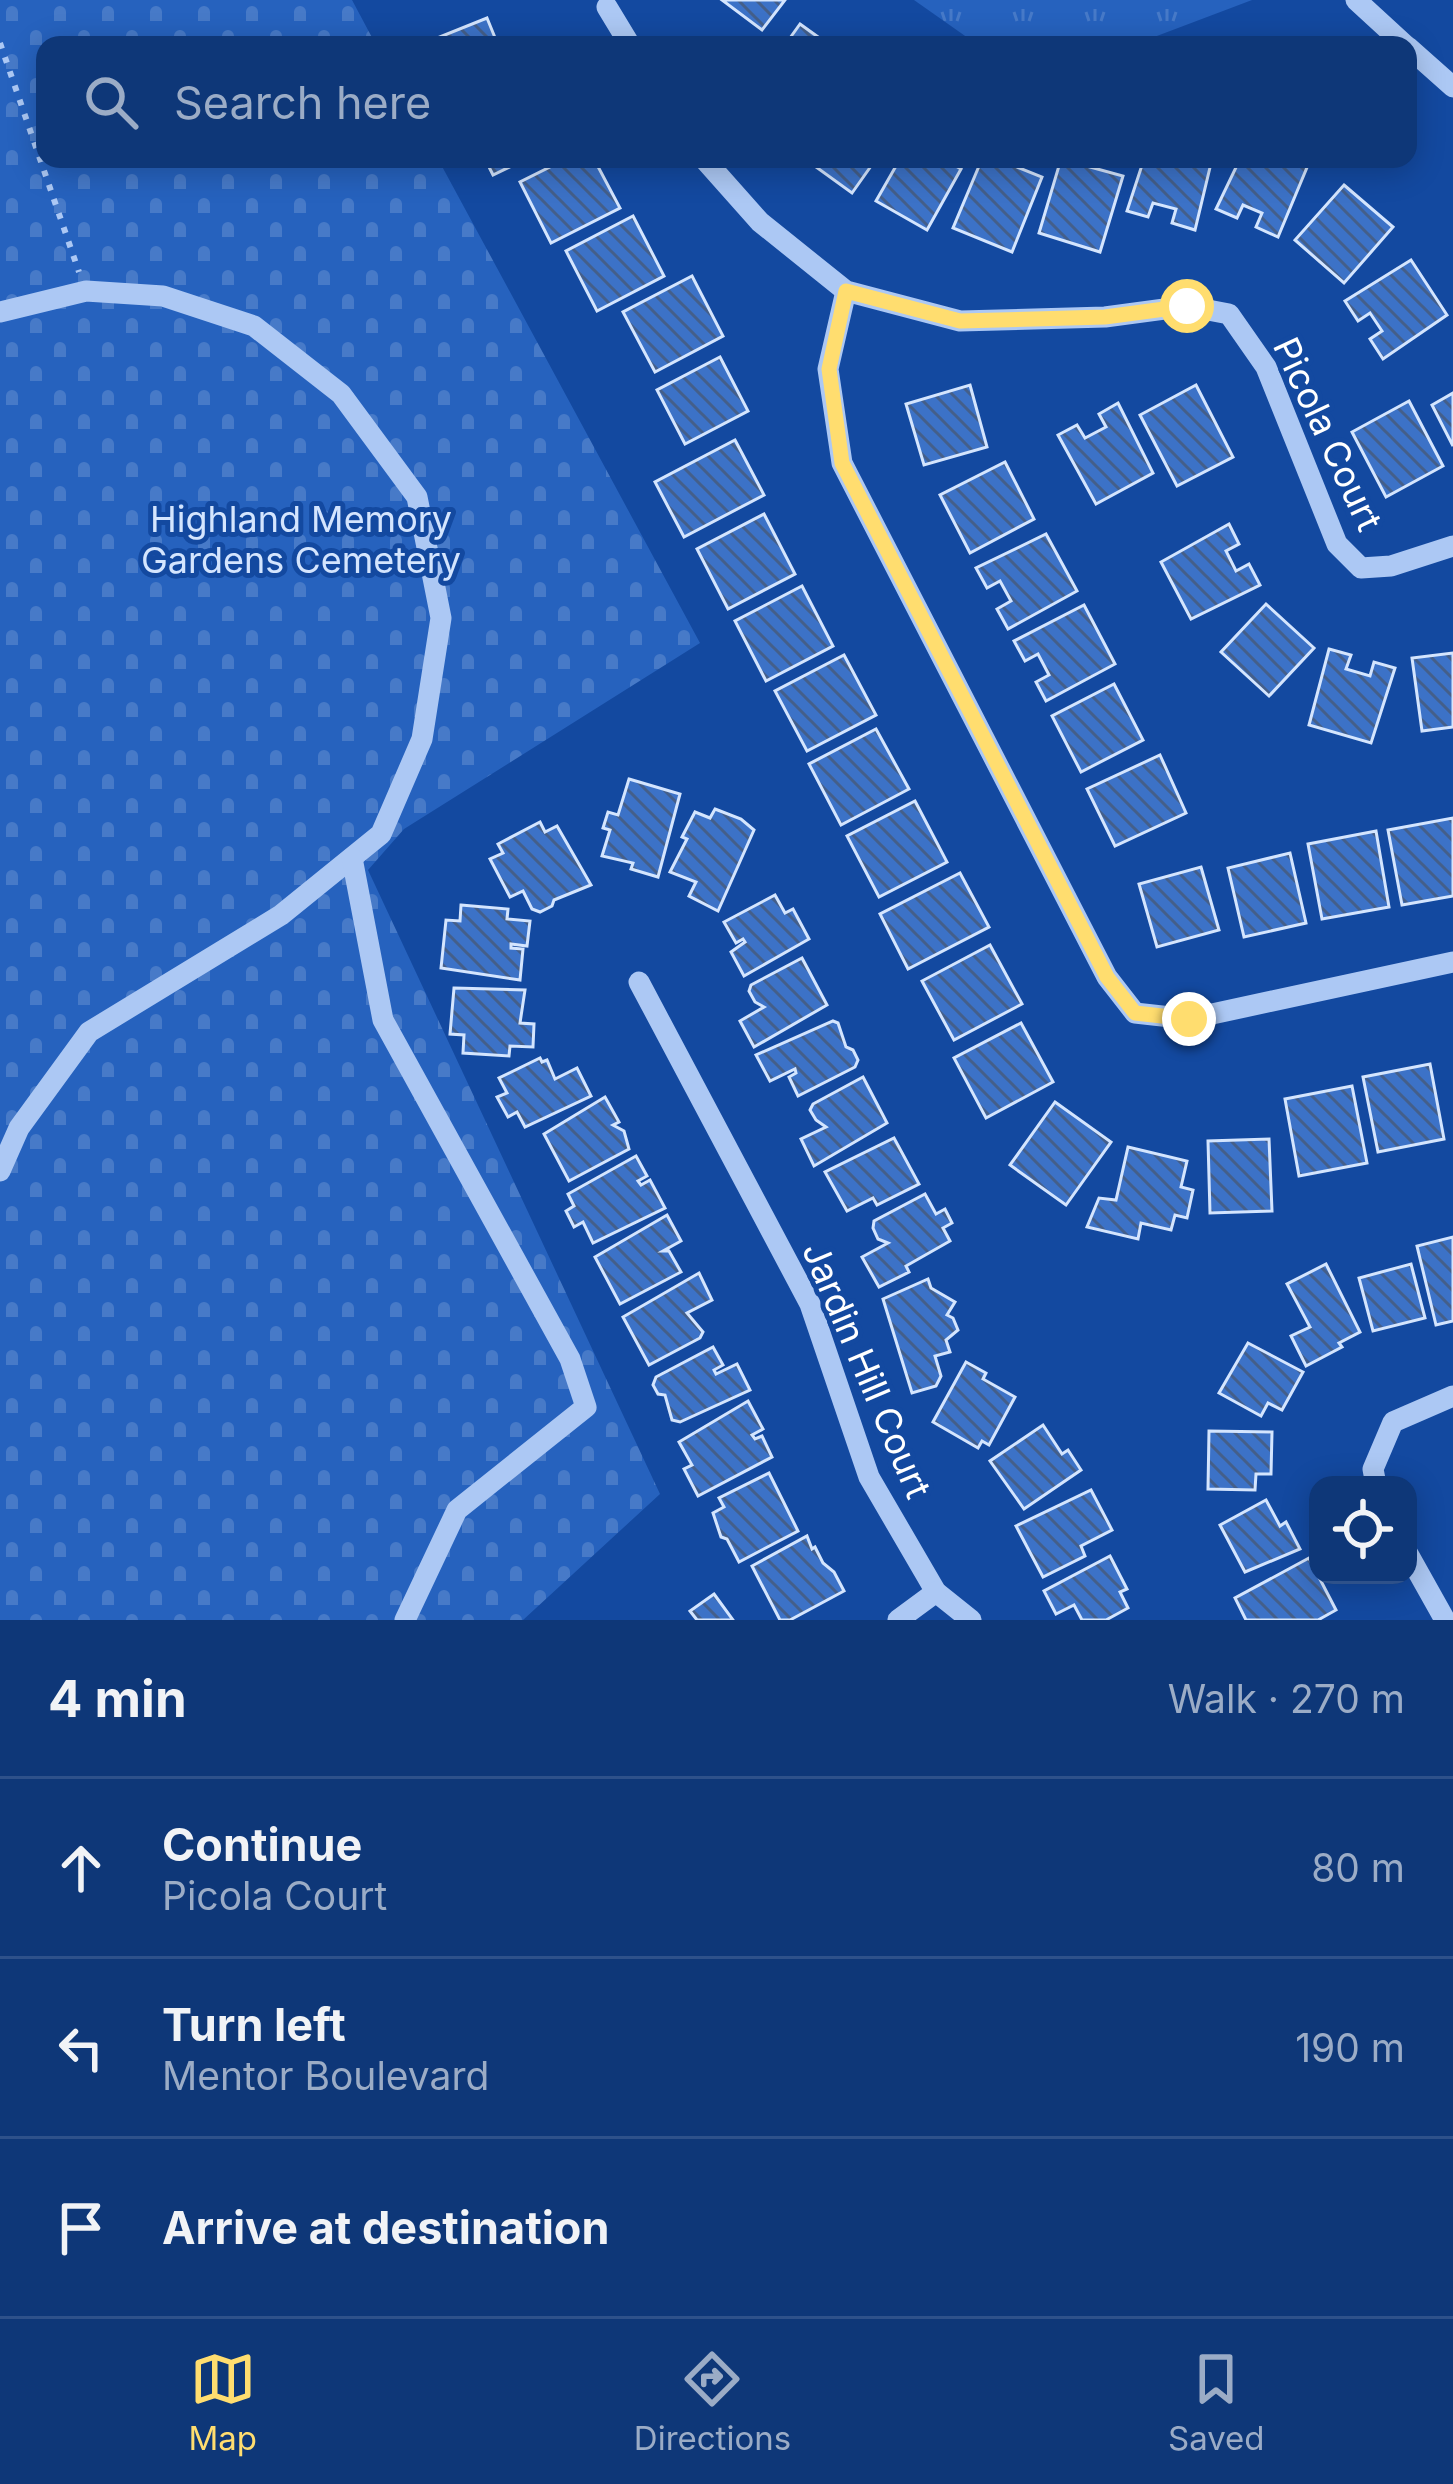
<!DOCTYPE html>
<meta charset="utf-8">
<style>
body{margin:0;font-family:Inter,sans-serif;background:#173f7d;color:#f1f3f6}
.controls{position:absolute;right:36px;bottom:36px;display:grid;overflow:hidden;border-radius:24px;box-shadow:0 6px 30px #0003}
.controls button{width:108px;height:108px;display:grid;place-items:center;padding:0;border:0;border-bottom:3px solid #2e518a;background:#0e3778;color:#f1f3f6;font:60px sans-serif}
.stop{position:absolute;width:36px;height:36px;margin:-27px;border:9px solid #ffdd6f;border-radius:50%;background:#fff}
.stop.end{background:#ffdd6f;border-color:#fff;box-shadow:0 3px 12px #0008}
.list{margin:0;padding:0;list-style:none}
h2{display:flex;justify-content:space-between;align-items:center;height:156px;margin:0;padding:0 48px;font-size:51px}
h2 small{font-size:39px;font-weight:400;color:#9bacc6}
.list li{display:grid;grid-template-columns:78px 1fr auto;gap:36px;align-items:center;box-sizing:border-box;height:180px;padding:0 48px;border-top:3px solid #2e518a}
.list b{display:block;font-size:45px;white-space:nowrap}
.list p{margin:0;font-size:39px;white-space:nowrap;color:#9bacc6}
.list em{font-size:39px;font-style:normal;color:#9bacc6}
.icon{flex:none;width:66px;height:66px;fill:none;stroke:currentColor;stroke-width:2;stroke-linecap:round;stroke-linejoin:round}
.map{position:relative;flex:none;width:1453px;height:1620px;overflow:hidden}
.search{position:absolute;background:#0e3778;box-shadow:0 6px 30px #0003;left:36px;right:36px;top:36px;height:132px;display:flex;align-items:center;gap:30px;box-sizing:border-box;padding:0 42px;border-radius:24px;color:#9bacc6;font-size:45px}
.sheet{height:696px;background:#0e3778}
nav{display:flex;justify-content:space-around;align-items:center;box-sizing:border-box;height:168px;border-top:3px solid #2e518a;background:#0e3778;font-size:33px;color:#9bacc6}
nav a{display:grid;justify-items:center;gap:6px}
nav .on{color:#ffdd6f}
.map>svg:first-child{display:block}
</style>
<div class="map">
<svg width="1453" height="1620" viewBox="0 0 1453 1620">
<defs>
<pattern id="grass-tufts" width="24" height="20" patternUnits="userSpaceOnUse" patternTransform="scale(3)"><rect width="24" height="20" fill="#2662be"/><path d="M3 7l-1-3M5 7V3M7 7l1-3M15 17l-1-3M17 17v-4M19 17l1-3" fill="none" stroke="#477ac8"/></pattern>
<pattern id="cemetery-stones" width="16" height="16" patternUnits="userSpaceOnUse" patternTransform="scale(3)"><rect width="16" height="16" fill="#2662be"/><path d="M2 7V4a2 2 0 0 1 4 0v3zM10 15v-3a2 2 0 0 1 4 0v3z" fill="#477ac8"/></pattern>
<pattern id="building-back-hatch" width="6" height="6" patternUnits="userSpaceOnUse" patternTransform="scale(3)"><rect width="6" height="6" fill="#3c72c7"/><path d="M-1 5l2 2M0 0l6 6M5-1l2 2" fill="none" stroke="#445f8a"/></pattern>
</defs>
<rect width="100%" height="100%" fill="#1349a0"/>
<!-- grass -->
<polygon fill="url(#grass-tufts)" points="914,0 1252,0 1133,45 978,45"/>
<!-- cemetery -->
<polygon fill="url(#cemetery-stones)" points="0,0 352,0 376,45 45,45 45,159 438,159 700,643 404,829 368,870 660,1494 523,1620 0,1620"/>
<!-- building -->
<g fill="url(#building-back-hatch)" stroke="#d4e5fe" stroke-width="3">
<polygon points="722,0 785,0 762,30"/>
<polygon points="487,18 498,45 423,45 422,44"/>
<polygon points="800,24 825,42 828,45 785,45"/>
<polygon points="485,159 526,159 493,175"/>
<polygon points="566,159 594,159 620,208 551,243 520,182"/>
<polygon points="805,159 876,159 852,193"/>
<polygon points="900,159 943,159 961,169 927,230 876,201"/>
<polygon points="982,159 997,159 1042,177 1012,252 953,228"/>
<polygon points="1061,159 1123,176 1100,252 1039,233"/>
<polygon points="1144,159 1212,159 1195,230 1172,223 1176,209 1153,203 1148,217 1127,211"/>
<polygon points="1240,159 1294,159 1308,165 1278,237 1256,227 1262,213 1243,205 1237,218 1216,209"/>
<polygon points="1344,185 1393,227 1344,283 1295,240"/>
<polygon points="633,216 664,276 597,311 566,251"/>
<polygon points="1411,260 1447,315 1383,359 1370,339 1382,331 1370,313 1358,321 1345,301"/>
<polygon points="692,276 723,336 655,372 623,312"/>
<polygon points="720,357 748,411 685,444 657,390"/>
<polygon points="970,385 987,447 924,465 906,404"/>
<polygon points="1196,385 1233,457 1177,486 1140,415"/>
<polygon points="1453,393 1453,446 1432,405"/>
<polygon points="1409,401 1443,466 1386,497 1352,432"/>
<polygon points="1118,403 1153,473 1096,504 1058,435 1077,425 1085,438 1106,427 1099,414"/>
<polygon points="735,440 764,495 684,537 655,482"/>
<polygon points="1005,462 1034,519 970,553 940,495"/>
<polygon points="764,514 795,574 728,609 697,549"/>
<polygon points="1229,524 1239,544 1226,551 1236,571 1249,564 1260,585 1191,619 1161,562"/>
<polygon points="1046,534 1077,591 1008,629 997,609 1011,601 1000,581 987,588 976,568"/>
<polygon points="802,586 833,646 766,681 735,621"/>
<polygon points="1266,604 1314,648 1269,696 1221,652"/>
<polygon points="1084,605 1115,664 1046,701 1036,682 1049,675 1038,654 1025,661 1014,641"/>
<polygon points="1329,649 1351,655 1346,669 1370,676 1374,662 1395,668 1371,743 1309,725"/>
<polygon points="1453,653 1453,727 1422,731 1412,658"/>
<polygon points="844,655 876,715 807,751 775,691"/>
<polygon points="1114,684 1143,740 1081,772 1052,716"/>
<polygon points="876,729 909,789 841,825 809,764"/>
<polygon points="1160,755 1186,813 1115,846 1087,789"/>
<polygon points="629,779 680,794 658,877 631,869 633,863 602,856 610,830 603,828 608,812 618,815"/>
<polygon points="915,801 947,862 879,897 847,836"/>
<polygon points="715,809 741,819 754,830 718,911 689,896 696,882 670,872 687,839 682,837 695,812 710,818"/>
<polygon points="1453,818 1453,896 1402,905 1388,830"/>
<polygon points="540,822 545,832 557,826 591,885 554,900 552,906 540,912 532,909 523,891 510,897 490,859 503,853 498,844"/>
<polygon points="1376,831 1389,907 1322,919 1308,844"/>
<polygon points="1290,853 1306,923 1244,937 1228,868"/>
<polygon points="1201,867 1219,930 1157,947 1139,884"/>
<polygon points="960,873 989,927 908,969 880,914"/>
<polygon points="775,895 785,913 793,909 809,939 744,976 731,952 745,942 743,939 736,943 724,922"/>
<polygon points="461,905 508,909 507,919 530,921 527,946 511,944 511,948 523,949 520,980 441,968 446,920 460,921"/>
<polygon points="990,945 1022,1004 954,1040 922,981"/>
<polygon points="802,958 827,1005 754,1047 740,1021 764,1007 755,1002 749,991 751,985"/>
<polygon points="454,988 525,990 520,1023 534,1024 533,1047 510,1046 509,1056 463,1053 464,1035 450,1034"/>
<polygon points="833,1021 838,1023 846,1047 853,1050 858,1060 855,1067 798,1096 789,1077 796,1073 795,1069 770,1081 756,1055"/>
<polygon points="1021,1023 1053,1082 986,1118 954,1058"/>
<polygon points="540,1058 542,1062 547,1060 555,1079 577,1068 591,1096 525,1127 517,1112 508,1117 497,1097 507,1093 499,1078"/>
<polygon points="1430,1064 1444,1139 1378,1152 1363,1077"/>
<polygon points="863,1077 887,1123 814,1166 801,1139 826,1127 816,1120 810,1110 813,1104"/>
<polygon points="1352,1086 1367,1163 1299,1176 1285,1099"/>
<polygon points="605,1097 619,1122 613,1125 624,1131 629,1149 569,1181 544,1134"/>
<polygon points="1055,1102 1111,1142 1066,1205 1010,1165"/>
<polygon points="894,1138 919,1184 877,1205 873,1198 847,1211 825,1172"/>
<polygon points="1269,1139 1272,1211 1210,1213 1208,1141"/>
<polygon points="1128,1147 1187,1161 1181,1187 1193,1190 1187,1218 1175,1215 1171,1230 1141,1223 1138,1239 1087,1227 1099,1198 1116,1200"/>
<polygon points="636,1156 647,1176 638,1181 641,1185 650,1180 665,1208 593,1243 583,1222 574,1227 566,1211 574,1206 568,1194"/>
<polygon points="925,1194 936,1214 945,1209 952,1223 943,1228 950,1241 906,1266 909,1272 879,1287 862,1257 888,1243 878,1239 873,1228 874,1221"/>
<polygon points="667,1215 681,1241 663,1251 669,1251 681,1272 620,1304 595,1257"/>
<polygon points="1453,1237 1453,1321 1436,1325 1417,1246"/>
<polygon points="1326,1264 1360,1332 1339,1343 1342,1347 1306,1366 1291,1336 1310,1327 1287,1284"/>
<polygon points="1411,1264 1425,1318 1373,1331 1359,1278"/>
<polygon points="699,1273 712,1300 687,1313 703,1332 700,1338 649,1365 623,1317"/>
<polygon points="928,1279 931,1288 955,1302 947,1315 953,1318 958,1330 946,1340 950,1352 935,1356 941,1376 936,1386 912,1393 883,1299"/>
<polygon points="1248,1343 1303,1372 1282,1410 1268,1403 1261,1416 1219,1393"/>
<polygon points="713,1347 723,1365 714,1370 716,1374 737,1364 750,1390 680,1422 672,1420 665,1395 658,1394 653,1385 656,1377"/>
<polygon points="966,1362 986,1373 983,1379 1015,1397 989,1445 982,1441 978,1448 933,1422"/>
<polygon points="748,1401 763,1429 752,1435 755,1439 762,1436 772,1457 698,1496 684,1469 692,1465 679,1442"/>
<polygon points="1043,1425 1062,1454 1068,1450 1081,1470 1024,1509 990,1461"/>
<polygon points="1209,1431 1272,1432 1271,1474 1256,1474 1255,1490 1208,1489"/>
<polygon points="769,1473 798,1531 739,1562 727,1539 721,1537 713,1513 724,1507 719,1498"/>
<polygon points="1091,1490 1112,1530 1081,1546 1085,1556 1043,1577 1016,1526"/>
<polygon points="1266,1500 1280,1526 1286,1522 1300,1549 1245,1572 1220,1525"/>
<polygon points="807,1536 812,1549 815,1547 823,1563 834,1572 844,1591 790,1620 780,1620 752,1566"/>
<polygon points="1110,1556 1127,1589 1120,1592 1128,1608 1106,1620 1082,1620 1074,1605 1056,1614 1044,1591"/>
<polygon points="1309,1558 1336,1610 1318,1620 1246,1620 1235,1598"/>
<polygon points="714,1594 733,1620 697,1620 690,1611"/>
</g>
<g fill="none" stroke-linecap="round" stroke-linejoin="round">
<!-- path -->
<polyline stroke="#acc8f4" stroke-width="6" stroke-dasharray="6 9" stroke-linecap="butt" points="0,43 79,272"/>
<!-- minor -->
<g stroke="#acc8f4" stroke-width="21">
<polyline points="1356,0 1405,45"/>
<polyline points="607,7 630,45"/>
<polyline points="1408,47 1453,87"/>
<polyline points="704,159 760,222 846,291 960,321 1105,317 1187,306 1229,314 1266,367 1337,544 1361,568 1391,566 1453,546"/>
<polyline points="846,291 828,369 842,463 1107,977 1135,1013 1189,1019 1453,962"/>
<polyline points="0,312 86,291 163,296 254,326 341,394 417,497 441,618 422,739 381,834 281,915 89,1032 19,1128 0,1171"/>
<polyline points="352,858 383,1020 570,1359 586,1407 457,1510 405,1620"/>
<polyline points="639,982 810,1304 869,1477 936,1592 971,1620"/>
<polyline points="1376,1485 1373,1469 1393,1422 1453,1396"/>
<polyline points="1408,1554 1445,1620"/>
<polyline points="898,1620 936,1592"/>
</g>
</g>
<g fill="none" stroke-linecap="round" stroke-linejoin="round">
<!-- route -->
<polyline stroke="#ffdd6f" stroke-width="15" points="1187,306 1105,317 960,321 846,291 829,369 842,463 1107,977 1135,1013 1189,1019"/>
</g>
<g text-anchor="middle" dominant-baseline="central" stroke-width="10" stroke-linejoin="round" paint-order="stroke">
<!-- street labels -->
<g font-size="36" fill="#fff" stroke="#1349a0">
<text transform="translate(1328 434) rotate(65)">Picola Court</text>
<text transform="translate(867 1370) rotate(67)">Jardin Hill Court</text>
</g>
<!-- park labels -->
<g font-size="36" fill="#d4e5fe" stroke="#1349a0">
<text x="301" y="519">Highland Memory<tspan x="301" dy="41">Gardens Cemetery</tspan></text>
</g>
</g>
</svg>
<div class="controls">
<button><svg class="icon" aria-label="locate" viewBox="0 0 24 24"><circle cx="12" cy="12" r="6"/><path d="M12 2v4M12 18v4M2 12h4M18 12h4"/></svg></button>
</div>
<div class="stop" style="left:1187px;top:306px"></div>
<div class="stop end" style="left:1189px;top:1019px"></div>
<div class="search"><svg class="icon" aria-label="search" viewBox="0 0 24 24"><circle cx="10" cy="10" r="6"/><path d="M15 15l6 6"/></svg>Search here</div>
</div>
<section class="sheet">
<h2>4 min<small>Walk · 270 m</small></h2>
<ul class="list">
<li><svg class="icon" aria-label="ahead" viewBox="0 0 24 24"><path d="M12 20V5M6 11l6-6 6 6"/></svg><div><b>Continue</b><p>Picola Court</p></div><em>80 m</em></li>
<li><svg class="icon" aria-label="left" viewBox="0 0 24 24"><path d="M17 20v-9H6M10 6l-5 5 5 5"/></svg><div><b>Turn left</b><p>Mentor Boulevard</p></div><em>190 m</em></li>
<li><svg class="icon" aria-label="arrive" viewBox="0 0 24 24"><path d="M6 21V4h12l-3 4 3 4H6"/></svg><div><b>Arrive at destination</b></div></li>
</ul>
</section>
<nav>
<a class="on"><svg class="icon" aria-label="map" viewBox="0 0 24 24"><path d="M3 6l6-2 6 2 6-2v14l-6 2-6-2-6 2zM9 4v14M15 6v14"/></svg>Map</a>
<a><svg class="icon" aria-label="directions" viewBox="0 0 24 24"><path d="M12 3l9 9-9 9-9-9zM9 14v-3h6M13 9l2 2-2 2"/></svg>Directions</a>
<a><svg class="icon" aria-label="saved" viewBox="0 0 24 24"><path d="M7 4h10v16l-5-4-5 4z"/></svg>Saved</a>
</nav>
